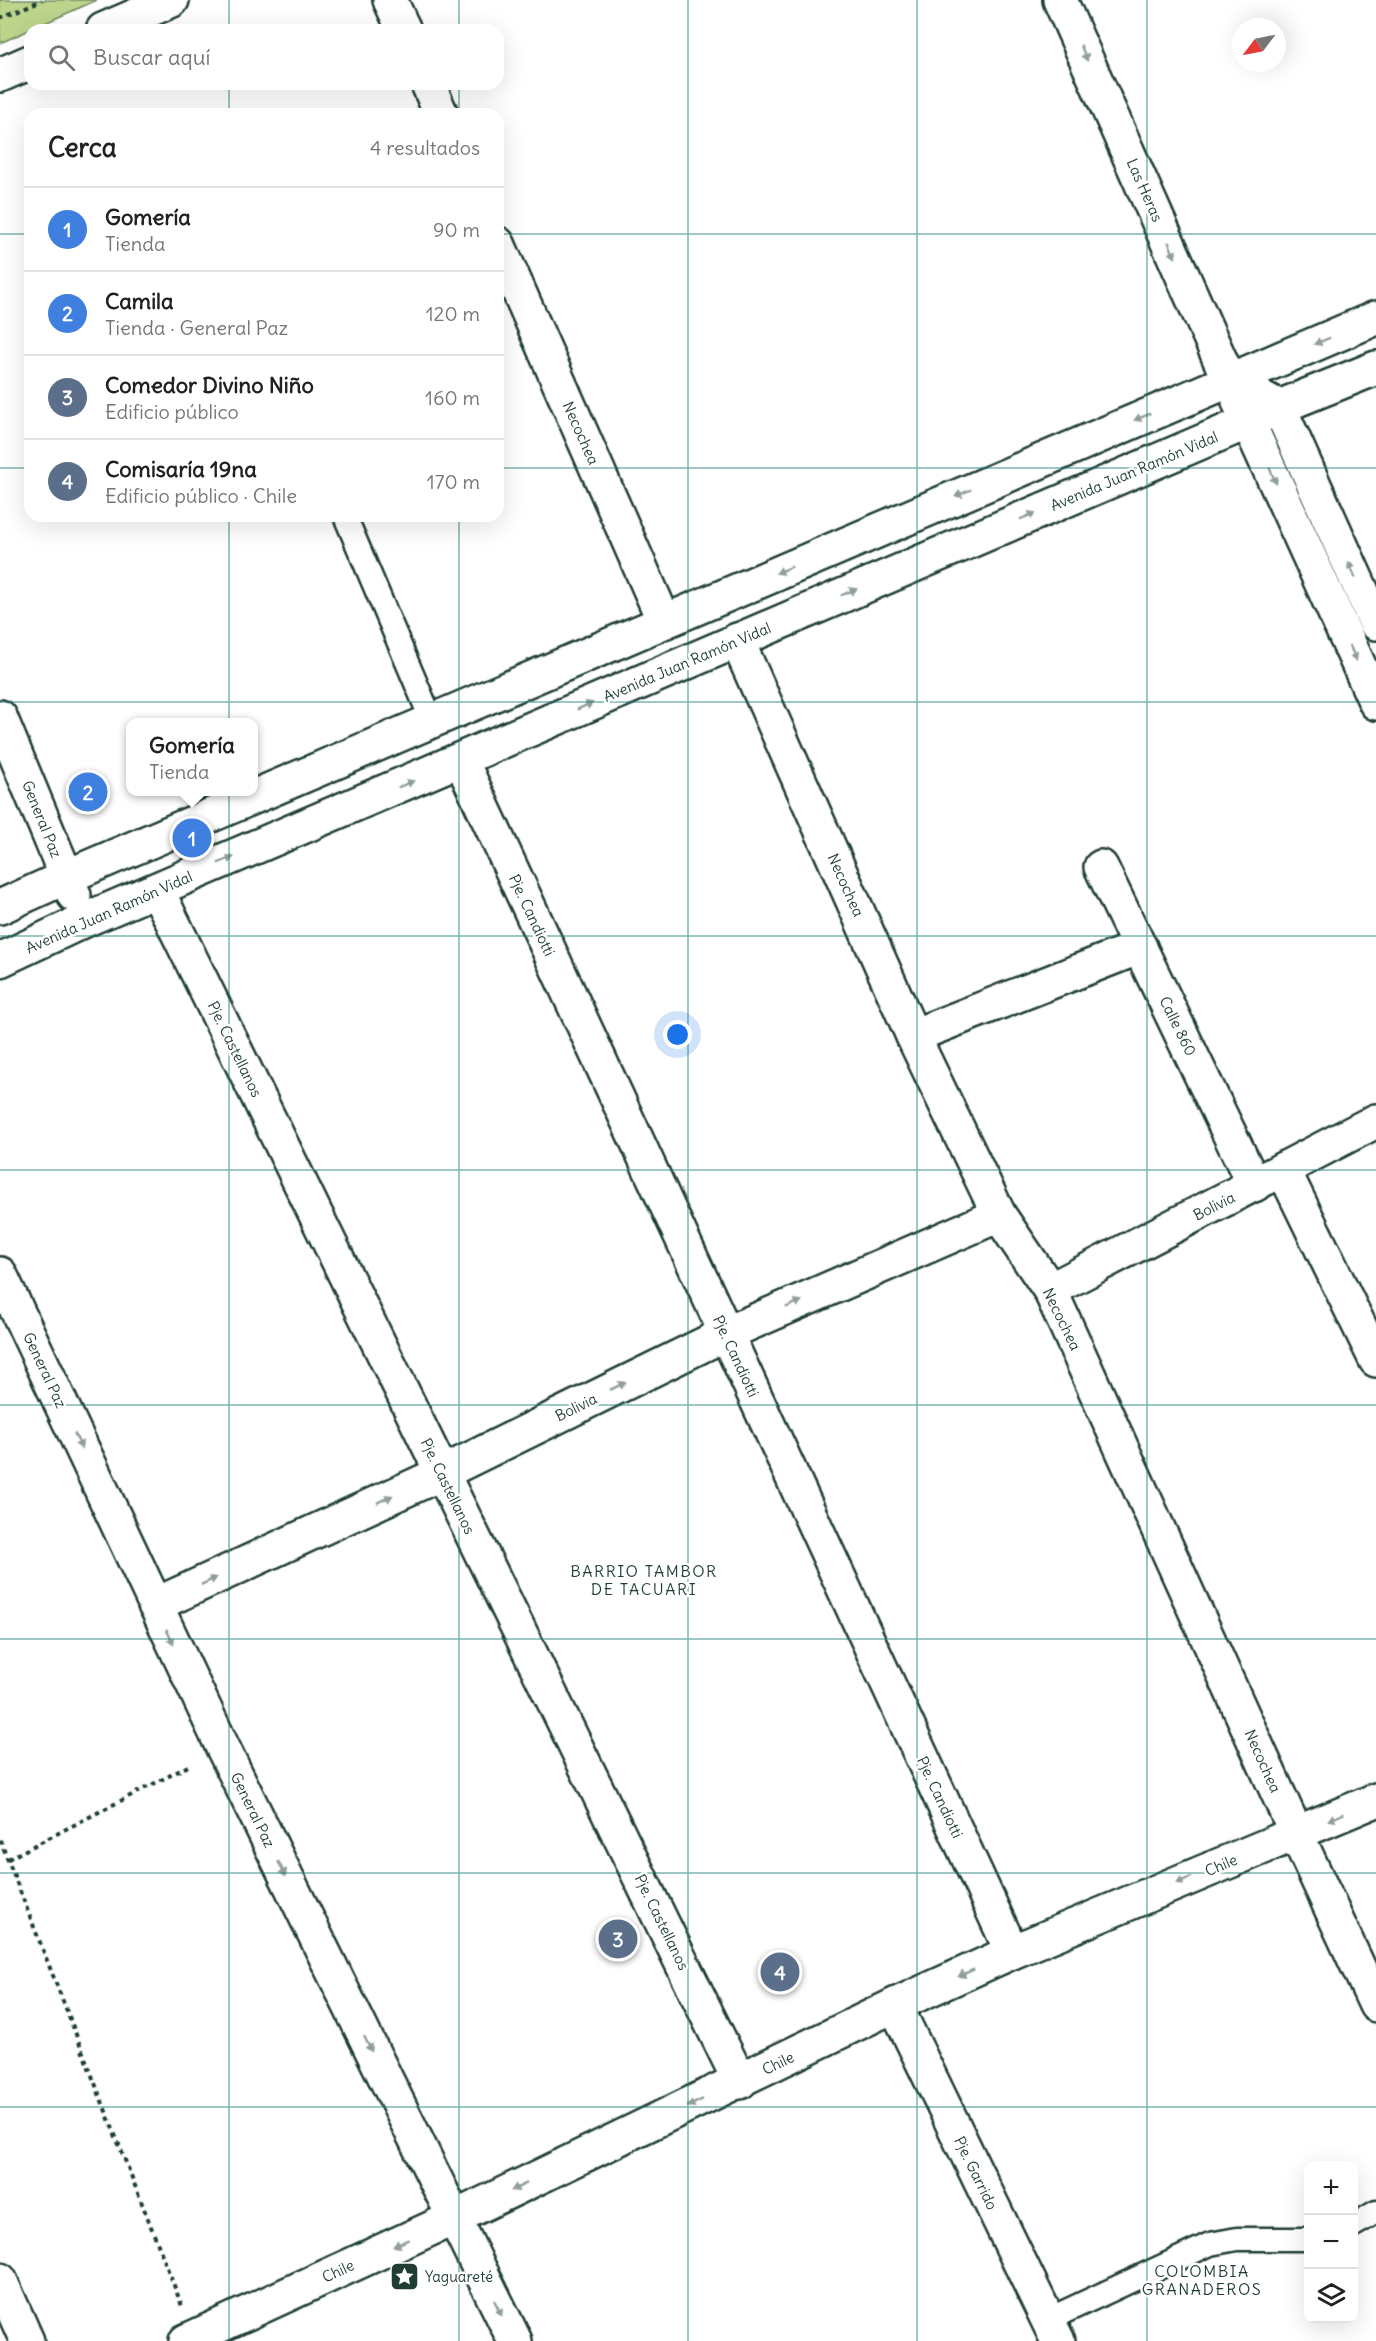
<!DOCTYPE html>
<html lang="es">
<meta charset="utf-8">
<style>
body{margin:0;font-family:Delius,sans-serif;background:#f6f6f6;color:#202124}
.controls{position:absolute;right:18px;bottom:18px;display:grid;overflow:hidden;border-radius:12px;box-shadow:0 6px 24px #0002}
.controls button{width:54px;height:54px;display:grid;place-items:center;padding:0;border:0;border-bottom:2px solid #e0e0e0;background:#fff;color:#202124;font:30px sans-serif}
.compass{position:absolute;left:1232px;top:18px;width:54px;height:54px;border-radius:50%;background:#fff;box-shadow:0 6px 24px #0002;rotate:238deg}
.you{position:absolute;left:678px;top:1035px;width:21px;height:21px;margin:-15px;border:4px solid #fff;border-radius:50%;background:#1a73e8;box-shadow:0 0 0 9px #1a73e833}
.badge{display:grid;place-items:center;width:39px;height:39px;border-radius:50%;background:#111827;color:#fff;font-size:20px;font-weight:700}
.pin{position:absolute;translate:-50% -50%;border:3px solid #fff;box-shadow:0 2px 6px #0006}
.popup{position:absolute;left:126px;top:718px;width:132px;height:78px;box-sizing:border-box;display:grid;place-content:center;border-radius:12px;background:#fff;filter:drop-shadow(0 2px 4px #0005);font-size:20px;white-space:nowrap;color:#757577}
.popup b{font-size:22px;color:#202124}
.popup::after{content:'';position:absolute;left:50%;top:100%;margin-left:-12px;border:12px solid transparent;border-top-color:#fff}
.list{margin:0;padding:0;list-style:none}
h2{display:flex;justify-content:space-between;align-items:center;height:78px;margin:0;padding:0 24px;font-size:26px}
h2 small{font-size:20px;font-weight:400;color:#757577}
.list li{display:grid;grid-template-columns:39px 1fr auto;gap:18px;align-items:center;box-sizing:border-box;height:84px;padding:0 24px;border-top:2px solid #e0e0e0}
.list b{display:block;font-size:22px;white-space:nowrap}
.list p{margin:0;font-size:20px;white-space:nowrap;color:#757577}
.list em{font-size:20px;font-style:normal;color:#757577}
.icon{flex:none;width:33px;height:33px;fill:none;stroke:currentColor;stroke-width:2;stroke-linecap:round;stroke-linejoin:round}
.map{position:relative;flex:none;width:1376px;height:2341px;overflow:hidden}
.search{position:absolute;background:#fff;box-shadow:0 6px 24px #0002;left:24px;top:24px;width:480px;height:66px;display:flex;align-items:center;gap:15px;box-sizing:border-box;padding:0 21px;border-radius:18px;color:#757577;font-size:22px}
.panel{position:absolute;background:#fff;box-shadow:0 6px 24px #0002;left:24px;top:108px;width:480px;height:414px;border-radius:18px}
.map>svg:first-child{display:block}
</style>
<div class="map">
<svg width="1376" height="2341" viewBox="0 0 1376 2341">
<rect width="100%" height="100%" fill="#fff"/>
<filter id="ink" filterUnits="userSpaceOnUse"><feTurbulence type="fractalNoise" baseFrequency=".0167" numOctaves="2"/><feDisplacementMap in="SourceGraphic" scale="12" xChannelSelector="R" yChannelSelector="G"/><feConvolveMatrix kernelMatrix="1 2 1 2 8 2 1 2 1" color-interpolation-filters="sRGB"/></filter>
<g filter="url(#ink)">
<!-- green -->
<polygon fill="#bcd48b" stroke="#6e8860" stroke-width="1.5" points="0,0 97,0 0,43"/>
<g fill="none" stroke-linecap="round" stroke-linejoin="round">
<defs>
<g id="lane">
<polyline points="345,516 432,721"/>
<polyline points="1354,2225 1376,2212"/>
<polyline points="1047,2320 1210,2244 1237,2239 1308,2239"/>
</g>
<g id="street">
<polyline points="390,0 404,30"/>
<polyline points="1060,0 1229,380"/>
<polyline points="103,30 172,0"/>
<polyline points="0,75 30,62"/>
<polyline points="428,84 441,114"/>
<polyline points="498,244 664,621"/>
<polyline points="737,640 913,1036 999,1215 1050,1290 1296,1833 1376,2005"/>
<polyline points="461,760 1012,1952"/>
<polyline points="1101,867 1254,1185"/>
<polyline points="157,890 740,2082"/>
<polyline points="913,1036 1140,947"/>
<polyline points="1283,1169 1376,1360"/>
<polyline points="0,1274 223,1748 515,2341"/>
<polyline points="1050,1290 1376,1121"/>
<polyline points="155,1605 442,1473 725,1334 999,1215"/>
<polyline points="895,2005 1058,2341"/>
<polyline points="0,2280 27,2341"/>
<polyline points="186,2341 454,2218 895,2005 1012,1952 1376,1800"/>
</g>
<g id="secondary">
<polyline points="1259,396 1279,407 1376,623"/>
<polyline points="1239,402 1376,703"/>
<polyline points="0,717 74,895"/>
<polyline points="0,907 66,877 1376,318"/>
<polyline points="0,960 85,920 1248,422 1279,407 1376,368"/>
</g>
</defs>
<!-- lane casing -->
<use href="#lane" stroke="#1f3d34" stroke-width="27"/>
<!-- street casing -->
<use href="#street" stroke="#1f3d34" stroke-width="38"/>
<!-- secondary casing -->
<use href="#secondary" stroke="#1f3d34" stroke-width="38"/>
<!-- path -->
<g stroke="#1f3d34" stroke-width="4" stroke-dasharray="4.5 4.5" stroke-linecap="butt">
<polyline points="0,18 42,0"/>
<polyline points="0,1840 182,2306"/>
<polyline points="8,1859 192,1764"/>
</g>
<!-- lane -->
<use href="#lane" stroke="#fff" stroke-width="22"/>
<!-- street -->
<use href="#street" stroke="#fff" stroke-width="33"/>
<!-- secondary -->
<use href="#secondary" stroke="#fff" stroke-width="33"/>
</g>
<!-- one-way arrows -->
<defs><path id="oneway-solid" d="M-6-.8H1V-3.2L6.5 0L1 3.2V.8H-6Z" transform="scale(1.5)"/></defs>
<g fill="#8f9e9a">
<use href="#oneway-solid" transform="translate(1084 53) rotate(66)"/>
<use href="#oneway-solid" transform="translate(1172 250) rotate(66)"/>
<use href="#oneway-solid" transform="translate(1322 341) rotate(157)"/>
<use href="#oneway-solid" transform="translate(1142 417) rotate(157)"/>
<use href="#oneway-solid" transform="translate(1273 476) rotate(66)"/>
<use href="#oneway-solid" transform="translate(963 493) rotate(157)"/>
<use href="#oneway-solid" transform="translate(1028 516) rotate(-23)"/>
<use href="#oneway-solid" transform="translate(784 570) rotate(157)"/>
<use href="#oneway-solid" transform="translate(1352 570) rotate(-114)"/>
<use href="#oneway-solid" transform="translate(849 592) rotate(-23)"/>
<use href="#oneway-solid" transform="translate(1353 653) rotate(66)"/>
<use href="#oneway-solid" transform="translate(585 706) rotate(-24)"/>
<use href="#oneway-solid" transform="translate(406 784) rotate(-23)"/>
<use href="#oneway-solid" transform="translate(226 860) rotate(-23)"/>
<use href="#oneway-solid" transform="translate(794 1304) rotate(-23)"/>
<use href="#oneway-solid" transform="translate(618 1386) rotate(-26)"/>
<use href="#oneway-solid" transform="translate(78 1441) rotate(65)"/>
<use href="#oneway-solid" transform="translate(385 1499) rotate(-25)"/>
<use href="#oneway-solid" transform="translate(209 1581) rotate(-25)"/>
<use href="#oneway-solid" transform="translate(170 1637) rotate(65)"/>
<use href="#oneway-solid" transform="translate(1336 1817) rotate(157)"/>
<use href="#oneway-solid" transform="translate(282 1869) rotate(64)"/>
<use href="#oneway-solid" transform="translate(1184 1880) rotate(157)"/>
<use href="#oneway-solid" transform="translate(966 1973) rotate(156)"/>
<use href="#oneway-solid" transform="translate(368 2044) rotate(64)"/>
<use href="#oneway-solid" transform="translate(695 2103) rotate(154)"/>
<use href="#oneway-solid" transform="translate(519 2187) rotate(154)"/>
<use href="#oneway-solid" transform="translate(401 2243) rotate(155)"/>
<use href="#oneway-solid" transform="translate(498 2308) rotate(64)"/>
</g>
</g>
<!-- grid -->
<path fill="none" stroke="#0f766e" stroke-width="1.5" stroke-opacity="0.55" d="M229 0V30M459 0V30M688 0V2341M917 0V2341M1147 0V2341M229 84V114M459 84V114M0 234H30M498 234H1376M0 468H30M498 468H1376M229 516V2341M459 516V2341M0 702H1376M0 936H1376M0 1170H1376M0 1405H1376M0 1639H1376M0 1873H1376M0 2107H1376"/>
<!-- icons -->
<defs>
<symbol id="sight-square" viewBox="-11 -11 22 22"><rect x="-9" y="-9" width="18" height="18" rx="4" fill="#1f3d34" stroke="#fff"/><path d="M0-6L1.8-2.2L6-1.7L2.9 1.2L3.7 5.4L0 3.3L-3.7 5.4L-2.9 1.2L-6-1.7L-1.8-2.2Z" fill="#fff"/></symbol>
</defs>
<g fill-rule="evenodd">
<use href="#sight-square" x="388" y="2260" width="33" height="33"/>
</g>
<g text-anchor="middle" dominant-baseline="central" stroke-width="5" stroke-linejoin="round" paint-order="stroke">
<!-- street labels -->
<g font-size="15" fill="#1f3d34" stroke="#fff">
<text transform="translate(1145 190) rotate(66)">Las Heras</text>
<text transform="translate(581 433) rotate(66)">Necochea</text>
<text transform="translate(1134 471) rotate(-23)">Avenida Juan Ramón Vidal</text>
<text transform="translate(687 662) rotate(-23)">Avenida Juan Ramón Vidal</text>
<text transform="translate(42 819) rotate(68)">General Paz</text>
<text transform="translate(846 885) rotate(66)">Necochea</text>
<text transform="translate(109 912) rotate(-24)">Avenida Juan Ramón Vidal</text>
<text transform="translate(532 915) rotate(65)">Pje. Candiotti</text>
<text transform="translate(1178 1026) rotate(64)">Calle 860</text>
<text transform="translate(235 1049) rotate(64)">Pje. Castellanos</text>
<text transform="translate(1214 1206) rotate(-27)">Bolivia</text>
<text transform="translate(1062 1319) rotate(64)">Necochea</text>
<text transform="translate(736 1356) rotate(65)">Pje. Candiotti</text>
<text transform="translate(45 1370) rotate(65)">General Paz</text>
<text transform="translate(576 1407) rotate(-26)">Bolivia</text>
<text transform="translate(448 1486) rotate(64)">Pje. Castellanos</text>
<text transform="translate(1263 1761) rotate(66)">Necochea</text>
<text transform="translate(940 1797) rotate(65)">Pje. Candiotti</text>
<text transform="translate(253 1810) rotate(64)">General Paz</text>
<text transform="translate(1221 1865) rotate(-23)">Chile</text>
<text transform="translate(662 1922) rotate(64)">Pje. Castellanos</text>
<text transform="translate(778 2063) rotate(-26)">Chile</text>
<text transform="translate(976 2173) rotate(64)">Pje. Garrido</text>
<text transform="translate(338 2271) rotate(-25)">Chile</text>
</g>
<!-- poi labels -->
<g font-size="15" fill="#1f3d34" stroke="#fff" text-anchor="start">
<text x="425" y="2276">Yaguareté</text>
</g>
<!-- neighbourhood labels -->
<g font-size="16" letter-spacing="1.5" fill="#1f3d34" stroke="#fff">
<text x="644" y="1571">BARRIO TAMBOR<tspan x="644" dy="18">DE TACUARI</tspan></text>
<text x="1202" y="2271">COLOMBIA<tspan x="1202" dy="18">GRANADEROS</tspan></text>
</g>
</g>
</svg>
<div class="controls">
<button>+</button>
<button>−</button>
<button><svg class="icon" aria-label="layers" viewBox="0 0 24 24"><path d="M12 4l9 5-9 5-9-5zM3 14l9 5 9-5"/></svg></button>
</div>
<svg class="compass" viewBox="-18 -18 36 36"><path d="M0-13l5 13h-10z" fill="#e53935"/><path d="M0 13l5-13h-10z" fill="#757577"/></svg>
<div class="you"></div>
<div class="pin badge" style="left:192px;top:838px;background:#3f7fe0">1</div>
<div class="popup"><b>Gomería</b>Tienda</div>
<div class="pin badge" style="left:88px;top:792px;background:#3f7fe0">2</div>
<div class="pin badge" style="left:618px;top:1939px;background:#5c6f8a">3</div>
<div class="pin badge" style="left:780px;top:1972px;background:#5c6f8a">4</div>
<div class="search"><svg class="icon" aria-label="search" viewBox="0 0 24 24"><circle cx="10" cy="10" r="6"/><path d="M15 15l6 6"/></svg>Buscar aquí</div>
<section class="panel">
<h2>Cerca<small>4 resultados</small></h2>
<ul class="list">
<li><span class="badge" style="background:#3f7fe0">1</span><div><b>Gomería</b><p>Tienda</p></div><em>90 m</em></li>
<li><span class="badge" style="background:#3f7fe0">2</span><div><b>Camila</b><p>Tienda · General Paz</p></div><em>120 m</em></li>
<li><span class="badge" style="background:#5c6f8a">3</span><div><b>Comedor Divino Niño</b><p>Edificio público</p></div><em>160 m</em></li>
<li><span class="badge" style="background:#5c6f8a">4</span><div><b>Comisaría 19na</b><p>Edificio público · Chile</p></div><em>170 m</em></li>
</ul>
</section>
</div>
